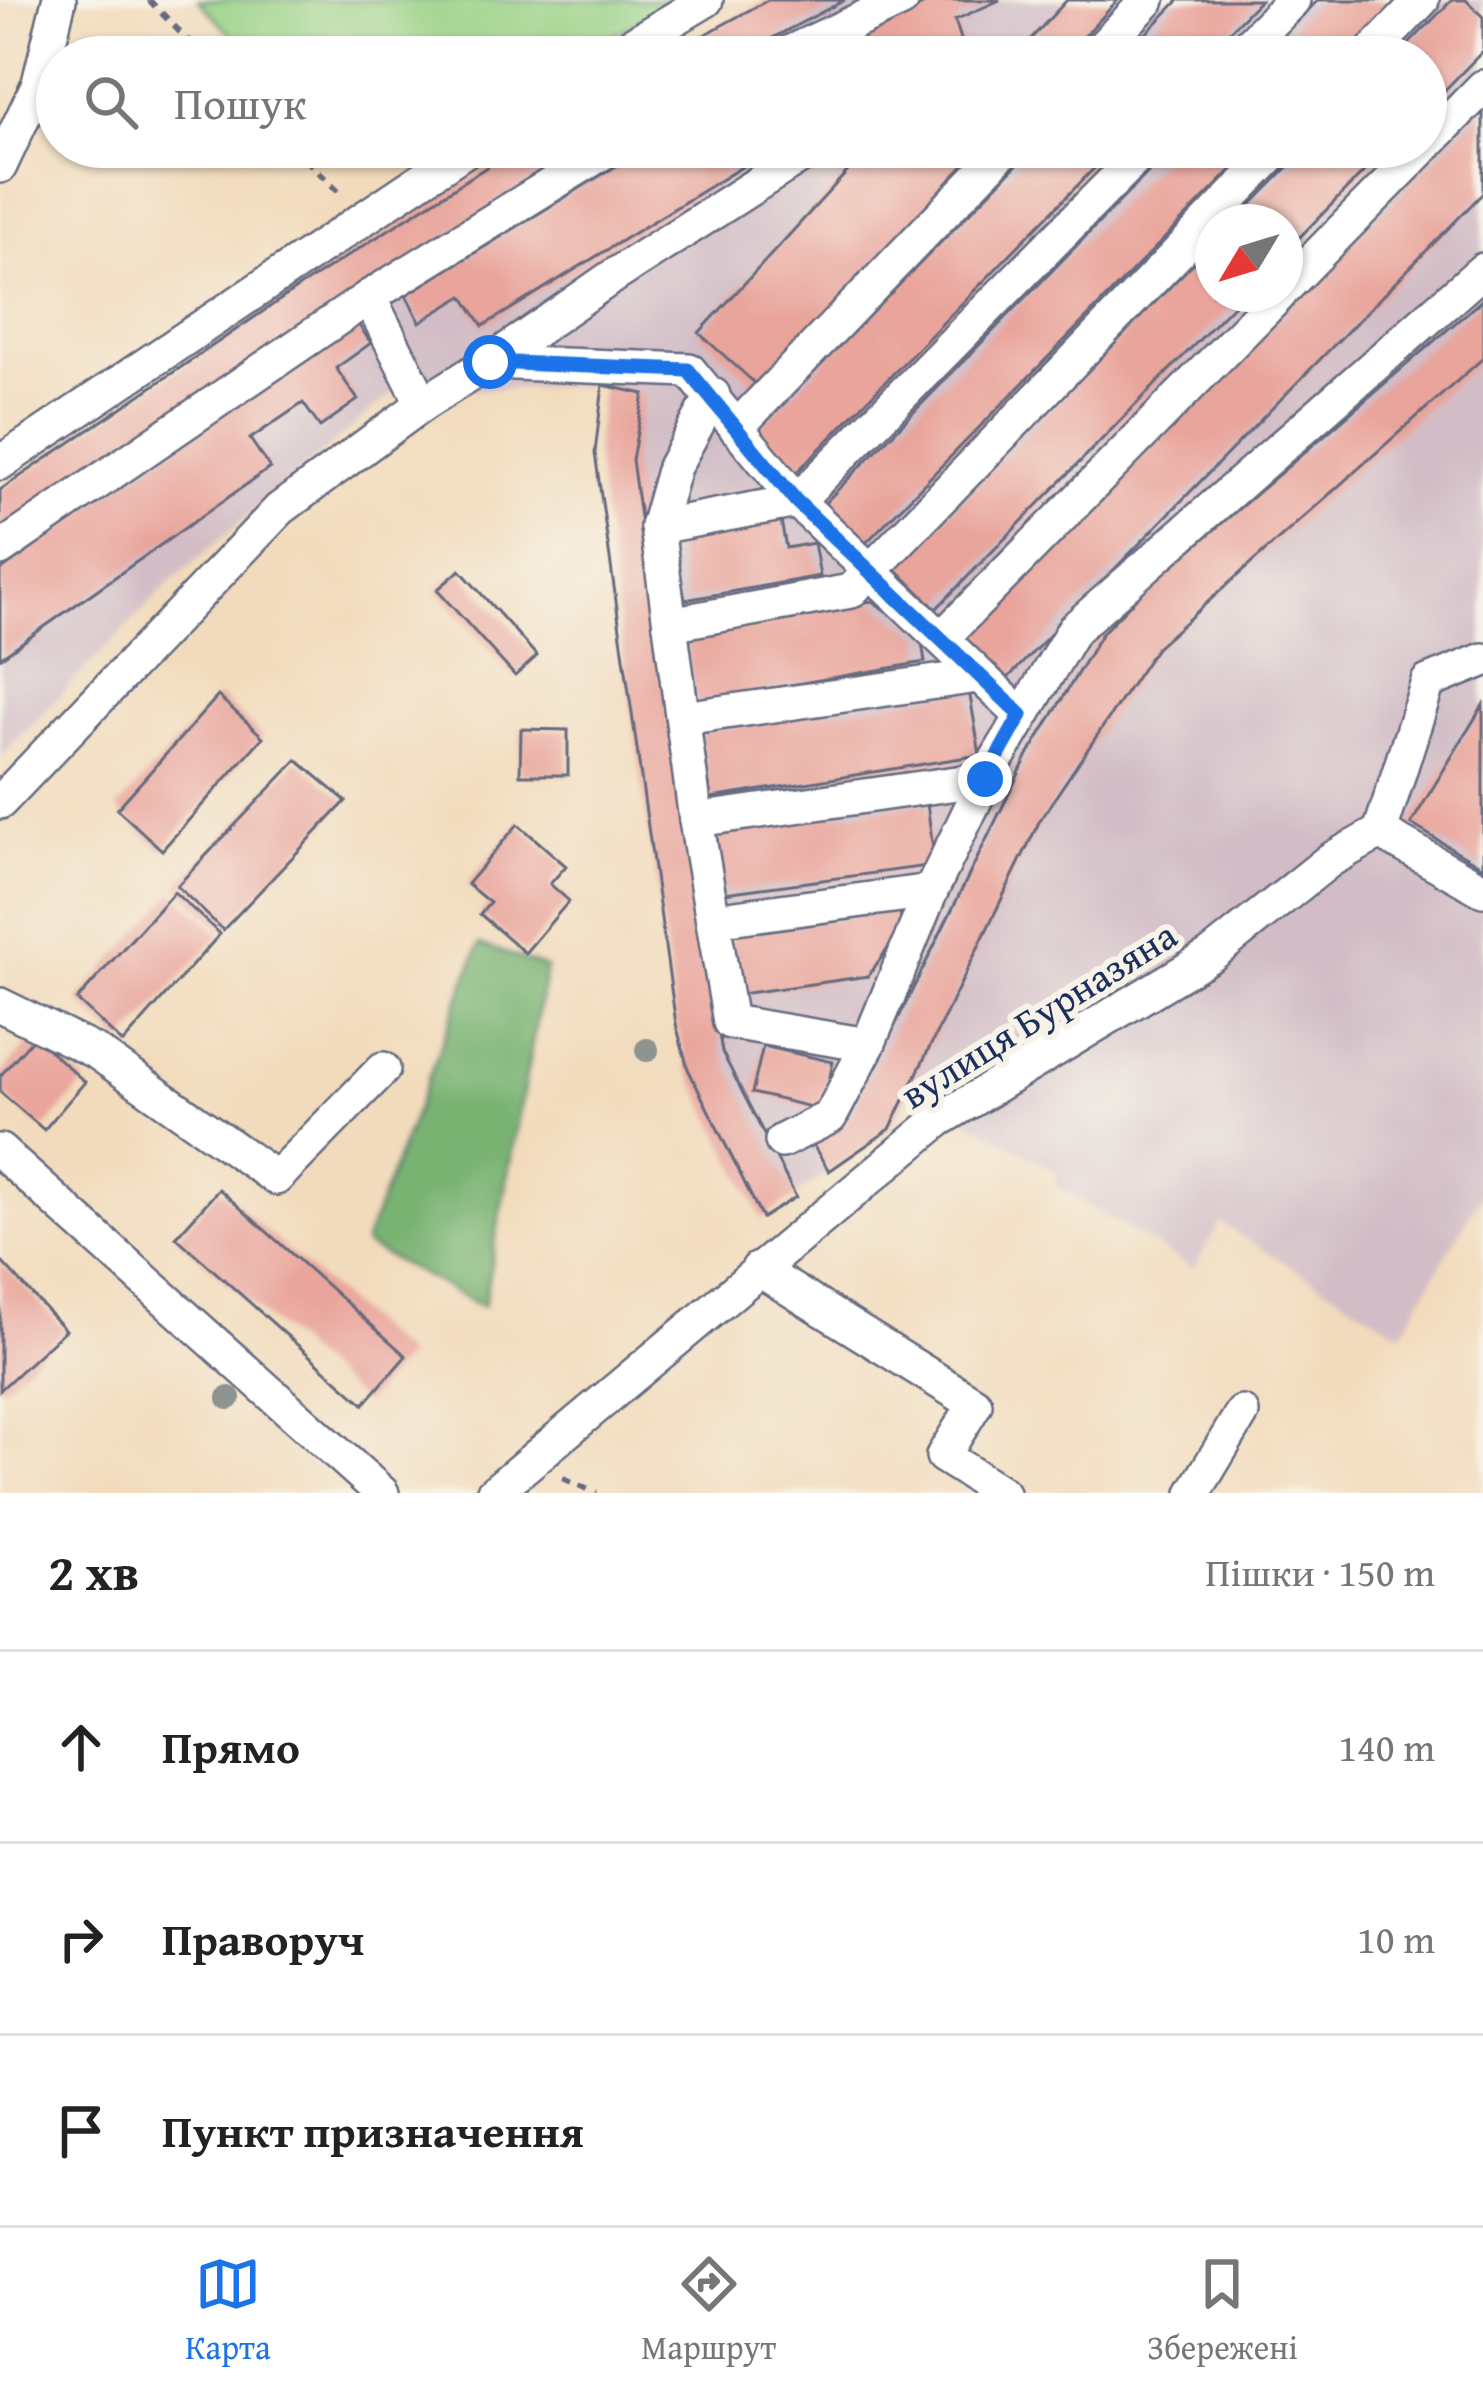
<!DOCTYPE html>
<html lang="uk">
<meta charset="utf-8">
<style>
body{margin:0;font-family:"Gentium Book Plus",serif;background:#f6f6f6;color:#222}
.compass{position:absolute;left:1195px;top:204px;width:108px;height:108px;border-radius:50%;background:#fff;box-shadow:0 3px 9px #0004;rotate:232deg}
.stop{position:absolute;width:36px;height:36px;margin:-27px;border:9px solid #1a73e8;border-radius:50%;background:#fff}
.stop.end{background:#1a73e8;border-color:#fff;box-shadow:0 3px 12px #0008}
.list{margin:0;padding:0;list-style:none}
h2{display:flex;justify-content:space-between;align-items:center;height:156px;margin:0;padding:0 48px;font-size:51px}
h2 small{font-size:39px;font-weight:400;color:#767676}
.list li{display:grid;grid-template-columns:78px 1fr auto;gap:36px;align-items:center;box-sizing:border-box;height:192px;padding:0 48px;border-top:3px solid #e0e0e0}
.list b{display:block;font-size:45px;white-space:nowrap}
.list em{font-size:39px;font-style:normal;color:#767676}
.icon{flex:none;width:66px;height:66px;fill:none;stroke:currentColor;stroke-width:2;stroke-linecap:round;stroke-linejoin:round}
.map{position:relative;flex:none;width:1483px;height:1493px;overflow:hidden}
.search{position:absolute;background:#fff;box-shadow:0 3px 9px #0004;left:36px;right:36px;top:36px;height:132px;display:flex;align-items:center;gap:30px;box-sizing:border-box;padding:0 42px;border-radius:66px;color:#767676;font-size:45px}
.sheet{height:732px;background:#fff}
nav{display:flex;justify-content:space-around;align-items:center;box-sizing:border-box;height:168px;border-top:3px solid #e0e0e0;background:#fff;font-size:33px;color:#767676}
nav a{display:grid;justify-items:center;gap:6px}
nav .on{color:#1a73e8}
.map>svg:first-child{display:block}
</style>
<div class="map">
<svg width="1483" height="1493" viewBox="0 0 1483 1493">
<rect width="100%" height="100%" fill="#f7f3e8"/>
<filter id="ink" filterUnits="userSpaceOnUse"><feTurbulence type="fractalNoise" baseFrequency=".00833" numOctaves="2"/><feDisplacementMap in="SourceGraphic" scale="24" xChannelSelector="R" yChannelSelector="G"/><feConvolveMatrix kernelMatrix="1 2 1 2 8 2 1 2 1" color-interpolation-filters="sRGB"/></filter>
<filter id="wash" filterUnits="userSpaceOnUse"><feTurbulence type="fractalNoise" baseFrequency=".004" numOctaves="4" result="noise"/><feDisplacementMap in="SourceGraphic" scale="48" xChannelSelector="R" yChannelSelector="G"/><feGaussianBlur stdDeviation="2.7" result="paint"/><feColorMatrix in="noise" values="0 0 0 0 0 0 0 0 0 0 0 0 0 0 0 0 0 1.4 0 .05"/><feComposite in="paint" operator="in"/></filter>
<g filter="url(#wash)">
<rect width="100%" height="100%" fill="#f2dbbc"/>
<!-- industrial -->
<path fill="#d2bdc6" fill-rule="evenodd" d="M768 0H1483V1192L1401 1333 1220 1223 1194 1269 1054 1185 1059 1172 913 1089 890 1129 762 1218 688 1069 676 1024 595 453 602 385 392 393 168 584 0 757V495L524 147H1426V57H664ZM1213 222H1285V294H1213Z"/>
<!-- green -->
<polygon fill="#97d184" stroke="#598071" stroke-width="3" points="198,0 675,0 574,57 253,57"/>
<!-- forest -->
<polygon fill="#79b372" stroke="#4a7168" stroke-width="3" points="480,944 546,968 483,1307 364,1244"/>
<g id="blocks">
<!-- building -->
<g fill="#e9a49b">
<polygon points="768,0 845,0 736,57 664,57"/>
<polygon points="933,0 1000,0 955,20 965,52 954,57 814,57"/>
<polygon points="1067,0 1118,0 1065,57 1014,57"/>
<polygon points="1179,0 1260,0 1204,57 1123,57"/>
<polygon points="1318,0 1399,0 1343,57 1262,57"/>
<polygon points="1452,0 1466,0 1483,17 1483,51 1426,109 1426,57 1396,57"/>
<polygon points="1483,110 1483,193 1003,683 961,642"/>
<polygon points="518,147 581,147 0,531 0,490 299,287"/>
<polygon points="647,147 774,147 483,326 463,296 420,322 406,295"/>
<polygon points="870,147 981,147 758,386 699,333"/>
<polygon points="1034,147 1115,147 795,474 753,434"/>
<polygon points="1173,147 1254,147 861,548 820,508"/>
<polygon points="1308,147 1388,147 1285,252 1285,222 1234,222"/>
<polygon points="1213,243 1213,294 1244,294 936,609 895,568"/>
<polygon points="1483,299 1483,358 1156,648 1040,820 890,1129 829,1171 813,1145 848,1121 1027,757 1102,633 1144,590"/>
<polygon points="356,321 371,343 336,368 358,400 320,427 303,403 250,439 270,468 0,658 0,571"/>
<polygon points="603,385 644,394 632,460 682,817 722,1052 796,1197 762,1218 688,1069 676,1024 595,453"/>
<polygon points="780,515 786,548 814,543 820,576 685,600 673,534"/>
<polygon points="460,570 537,656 515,676 437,590"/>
<polygon points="872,601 921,636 925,662 697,701 686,633"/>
<polygon points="969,690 980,755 711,798 701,733"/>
<polygon points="218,696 263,737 162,850 117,809"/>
<polygon points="1483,705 1483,867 1411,824"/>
<polygon points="521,729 568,730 568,775 520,775"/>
<polygon points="297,760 346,801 223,930 177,886"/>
<polygon points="927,803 935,865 724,893 716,832"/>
<polygon points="518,824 566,866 550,884 569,901 525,953 480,914 490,903 467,884"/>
<polygon points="174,892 220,934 123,1043 77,1000"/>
<polygon points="900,911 902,929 868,976 740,994 731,935"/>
<polygon points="34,1037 85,1082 44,1130 0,1092 0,1076"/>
<polygon points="763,1046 833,1062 823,1110 752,1093"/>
<polygon points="219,1189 406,1356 364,1404 176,1237"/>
<polygon points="0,1260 65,1330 0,1390"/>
</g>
</g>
</g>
<g filter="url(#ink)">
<use href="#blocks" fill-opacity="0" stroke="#666b7f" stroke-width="3"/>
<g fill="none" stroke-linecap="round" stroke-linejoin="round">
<defs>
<g id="minor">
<polyline points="611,57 706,0"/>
<polyline points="780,57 902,0"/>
<polyline points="1093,57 1148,0"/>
<polyline points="1236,57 1293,0"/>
<polyline points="1367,57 1422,0"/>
<polyline points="1426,145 1483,87"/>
<polyline points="0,166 39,83 59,0"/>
<polyline points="1285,288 1424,147"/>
<polyline points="369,297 612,147"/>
<polyline points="490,362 609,279 815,147"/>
<polyline points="713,395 674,467 657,527 696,820 730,1022 868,1045 931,891 985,779 1074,629 1483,270"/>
<polyline points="736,428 1007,147"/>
<polyline points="0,463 470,147"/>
<polyline points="657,527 797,501 1147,147"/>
<polyline points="0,549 369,297 423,404"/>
<polyline points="670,624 851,591 1280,147"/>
<polyline points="942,638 1280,294"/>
<polyline points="683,718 978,676"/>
<polyline points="0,802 280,509 423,404 490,362 689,370 797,501 1021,715"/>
<polyline points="696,820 985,779"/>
<polyline points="1380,832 1428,682 1483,660"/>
<polyline points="713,920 931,891"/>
<polyline points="0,1005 98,1053 276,1178 383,1069"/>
<polyline points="782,1141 830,1117 868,1045"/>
<polyline points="0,1151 382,1493"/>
<polyline points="758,1269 975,1404 943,1456 1002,1493"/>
<polyline points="493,1493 939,1120 1211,955 1330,860 1380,832 1483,890"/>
<polyline points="1194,1493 1242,1413"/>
</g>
</defs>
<!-- minor casing -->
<use href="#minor" stroke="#666b7f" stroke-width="38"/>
<!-- path -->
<g stroke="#666b7f" stroke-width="6" stroke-dasharray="9 9" stroke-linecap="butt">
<polyline points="149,0 204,57"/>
<polyline points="293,147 344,197"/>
<polyline points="563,1478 597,1493"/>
</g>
<!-- minor -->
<use href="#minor" stroke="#fff" stroke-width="33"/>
</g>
<!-- trees -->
<g fill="#8d938e">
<circle cx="647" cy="1050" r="12"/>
<circle cx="229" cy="1398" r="12"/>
</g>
</g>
<g fill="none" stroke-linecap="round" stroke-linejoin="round" filter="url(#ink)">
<!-- route -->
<polyline stroke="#1a73e8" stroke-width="15" points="490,362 688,370 796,501 1021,715 985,779"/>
</g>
<g text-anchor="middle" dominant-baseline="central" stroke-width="12" stroke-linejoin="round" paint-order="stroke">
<!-- street labels -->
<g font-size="39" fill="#1b2f5e" stroke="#f7f3e8">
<text transform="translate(1038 1014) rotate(-32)">вулиця Бурназяна</text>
</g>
</g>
</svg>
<svg class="compass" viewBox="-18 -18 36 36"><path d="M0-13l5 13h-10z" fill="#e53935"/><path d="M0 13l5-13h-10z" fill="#767676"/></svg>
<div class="stop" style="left:490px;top:362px"></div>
<div class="stop end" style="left:985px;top:779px"></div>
<div class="search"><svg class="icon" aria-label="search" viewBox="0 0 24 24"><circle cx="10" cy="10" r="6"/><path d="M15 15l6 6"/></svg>Пошук</div>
</div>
<section class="sheet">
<h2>2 хв<small>Пішки · 150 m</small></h2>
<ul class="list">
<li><svg class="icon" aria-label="ahead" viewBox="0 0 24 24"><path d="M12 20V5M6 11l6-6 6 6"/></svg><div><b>Прямо</b></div><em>140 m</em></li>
<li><svg class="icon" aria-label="right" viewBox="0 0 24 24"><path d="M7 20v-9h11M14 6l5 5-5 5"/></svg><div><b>Праворуч</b></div><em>10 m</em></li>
<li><svg class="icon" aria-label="arrive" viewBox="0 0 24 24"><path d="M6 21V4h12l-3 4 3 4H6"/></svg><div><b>Пункт призначення</b></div></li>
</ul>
</section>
<nav>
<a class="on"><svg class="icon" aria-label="map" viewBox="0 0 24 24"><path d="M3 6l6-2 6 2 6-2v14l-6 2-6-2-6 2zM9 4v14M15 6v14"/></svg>Карта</a>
<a><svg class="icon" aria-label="directions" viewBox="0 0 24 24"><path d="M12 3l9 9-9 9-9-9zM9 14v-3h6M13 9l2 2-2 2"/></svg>Маршрут</a>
<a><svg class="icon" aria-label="saved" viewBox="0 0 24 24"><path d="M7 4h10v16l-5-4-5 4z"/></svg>Збережені</a>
</nav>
